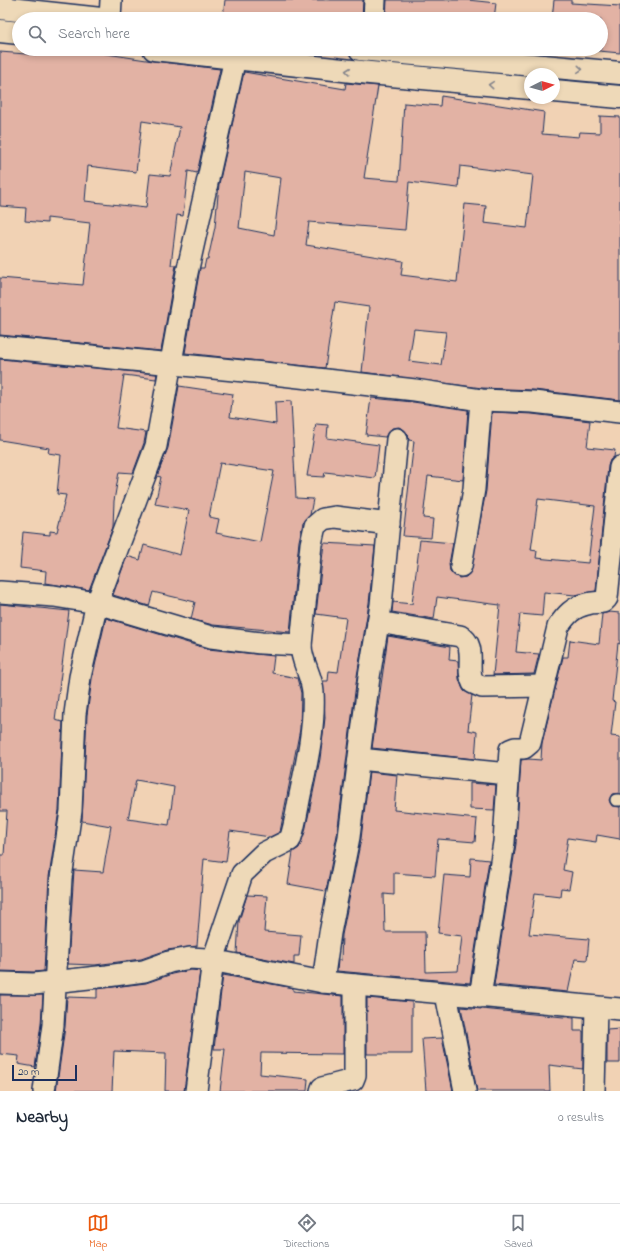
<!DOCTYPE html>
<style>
body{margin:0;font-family:"Indie Flower",sans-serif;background:#f2f2f3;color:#1f2937}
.compass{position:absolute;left:524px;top:68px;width:36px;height:36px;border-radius:50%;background:#fff;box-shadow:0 2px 6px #0003;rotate:84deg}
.scale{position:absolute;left:12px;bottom:10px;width:65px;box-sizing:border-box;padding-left:4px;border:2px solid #1b2f5e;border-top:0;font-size:11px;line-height:14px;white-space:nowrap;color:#1b2f5e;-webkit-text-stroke:3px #eed9b8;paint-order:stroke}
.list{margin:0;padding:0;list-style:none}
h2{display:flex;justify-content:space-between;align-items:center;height:52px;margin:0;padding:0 16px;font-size:17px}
h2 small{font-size:13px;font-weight:400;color:#747a83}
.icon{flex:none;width:22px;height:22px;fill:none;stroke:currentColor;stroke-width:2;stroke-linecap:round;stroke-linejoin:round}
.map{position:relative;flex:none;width:620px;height:1091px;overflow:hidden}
.search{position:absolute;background:#fff;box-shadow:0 2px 6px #0003;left:12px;right:12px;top:12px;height:44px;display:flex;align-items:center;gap:10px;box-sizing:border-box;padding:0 14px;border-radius:22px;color:#747a83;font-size:15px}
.sheet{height:112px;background:#fff}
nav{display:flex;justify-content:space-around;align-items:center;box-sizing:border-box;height:56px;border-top:1px solid #e0e1e3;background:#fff;font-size:11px;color:#747a83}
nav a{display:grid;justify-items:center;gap:2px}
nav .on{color:#ea580c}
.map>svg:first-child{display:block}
</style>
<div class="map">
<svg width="620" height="1091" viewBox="0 0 620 1091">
<rect width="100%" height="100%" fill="#f1d2b4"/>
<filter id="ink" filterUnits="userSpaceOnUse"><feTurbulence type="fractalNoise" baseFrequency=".025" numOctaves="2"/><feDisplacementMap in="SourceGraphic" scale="8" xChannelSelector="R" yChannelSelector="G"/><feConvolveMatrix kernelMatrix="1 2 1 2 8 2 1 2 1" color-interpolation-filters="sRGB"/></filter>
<g filter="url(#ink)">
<!-- building -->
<g fill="#e2b2a4" stroke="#1b2f5e" fill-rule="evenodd">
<polygon points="225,0 363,0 362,19 247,19 223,17"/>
<polygon points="387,0 468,0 496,3 494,19 386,19"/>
<polygon points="554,0 571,0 571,3 620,6 620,53 578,49 601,49 601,19 552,19"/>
<path d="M40 49H74L153 61 220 69 197 173 188 171 183 216 177 215 171 265H176L161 351 0 335V278L83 285 90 223 47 218V223L25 221 26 208 0 206V52L39 55ZM142 121 180 127 170 176 150 174 146 208 85 201 88 166 136 172Z"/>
<path d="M244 72 345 89 346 83 378 86 364 178 399 181 404 103 440 106 441 96 544 112 542 134 579 137 580 132 600 133V116L620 117V400L534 390 482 388 362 372 369 307 335 302 325 368 185 353 200 268H204L206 259H208L215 227 219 184ZM460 166 533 175 527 228 484 223 486 206 465 204 457 282 401 275 403 261 306 245 309 222 405 230 409 182 458 188ZM245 172 281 178 274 235 239 228ZM414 329 446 332 441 365 409 361Z"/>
<polygon points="0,359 157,374 156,379 124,375 116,428 146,432 144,443 133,473 119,472 114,501 113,527 89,590 45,583 46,571 20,568 23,532 50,535 50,531 57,532 66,495 57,494 61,455 48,453 49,448 0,440"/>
<path d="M179 386 233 394 230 417 276 424 275 402 291 401 296 498 313 499 310 515 303 523 299 541 290 632 213 625 191 619 195 602 153 592 149 606 113 595 127 556 140 560 144 545 180 555 189 510 155 504 161 477 157 476 168 448ZM220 463 274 471 260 542 216 533 219 519 209 517Z"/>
<polygon points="371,398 413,402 468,410 463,480 428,476 423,518 433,519 431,538 403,536 414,441 409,440 408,434 404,430 399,427 392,428 385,437 366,435"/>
<path d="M492 412 532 414 590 421 587 447 615 450 614 457 610 460 608 466 596 591 575 595 544 592 542 616 520 614 516 652 539 654 534 674 493 675 500 605 437 597 434 619 392 612 393 602 412 604 420 540 453 543 449 564 450 571 454 575 459 578 466 577 470 573 486 491ZM538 499 595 506 588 563 536 558 537 551 531 550Z"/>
<polygon points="316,424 328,425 327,438 379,445 375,478 325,472 324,477 307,476"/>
<polygon points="324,543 375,546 369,603 357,676 337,835 326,891 288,884 293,852 299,848 305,832 320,759 325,718 323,681 328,681 329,671 338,672 346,618 316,614"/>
<polygon points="0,604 69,611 55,720 63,722 59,810 49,877 44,971 34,972 0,971 0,855 4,855 7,811 0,811"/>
<polygon points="609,612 620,613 620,644 618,643 612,701 615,702 611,736 620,737 620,793 612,794 609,800 612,806 620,807 620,839 597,835 596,842 568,838 563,870 572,872 569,889 561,888 560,896 535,893 529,934 589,939 587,960 575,959 568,992 494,985 516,844 521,760 528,759 541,760 542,743 563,657 568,657 570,640 599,644 602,614"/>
<path d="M106 618 208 649 274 656 272 673 297 678 301 693 300 729 280 832 270 837 230 831 226 862 204 859 197 946 167 950 141 959 95 965 68 964 74 870 103 872 111 826 82 821 87 715 92 679ZM136 780 174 787 169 825 128 819Z"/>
<polygon points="388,636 450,647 449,660 458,661 459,679 462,687 464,691 472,695 468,730 477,732 475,759 372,748"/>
<polygon points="369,772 397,775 394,810 477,819 475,842 438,839 435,876 394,873 394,895 384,894 385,932 425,932 426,972 458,971 462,936 438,933 444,875 470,877 471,858 489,860 470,983 337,971 338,960 341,960 342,935 361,839"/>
<polygon points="470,783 496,785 494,810 470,809"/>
<polygon points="247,895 267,896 264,932 301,935 299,956 294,956 294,964 237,953 239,921"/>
<polygon points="191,970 200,971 184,1091 165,1091 166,1053 114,1051 112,1091 56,1091 65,1027 67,997 97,998 97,989 146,983 172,974"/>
<polygon points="223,975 293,988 293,991 343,996 343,1054 261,1053 260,1074 308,1079 307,1091 220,1091 225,1049 214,1049"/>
<polygon points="0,995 43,995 41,1024 35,1067 18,1064 19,1056 0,1054"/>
<polygon points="367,998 412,1002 412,1054 367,1054"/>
<polygon points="461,1007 574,1018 574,1031 583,1031 583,1069 549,1065 550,1091 477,1091"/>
<polygon points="620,1029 620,1063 607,1063 607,1030"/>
<polygon points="442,1038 453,1091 426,1091 422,1039"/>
</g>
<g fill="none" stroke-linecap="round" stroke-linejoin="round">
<defs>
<polyline id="lane" points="616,800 620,800"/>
<g id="street">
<polyline points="110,19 111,0"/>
<polyline points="374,19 375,0"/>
<polyline points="0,347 264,373 415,390 481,400 533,402 620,412"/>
<polyline points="461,566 474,489 481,400"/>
<polyline points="0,592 54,596 97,603 211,637 261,643 301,645"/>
<path d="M378 622 460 636C478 646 465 668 473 683L482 687 543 686"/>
<polyline points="359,759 508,774"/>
<polyline points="323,982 330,933 349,837 369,677 381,605 397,439"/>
<polyline points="0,983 34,984 107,976 144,971 169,962 190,958 206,959 323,982 620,1009"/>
<polyline points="446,994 465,1091"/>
<path d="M480 997 504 842 510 750 515 748H524L530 743 558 627C566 615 573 607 587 604 593 602 598 603 603 602L607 598 620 467"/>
<polyline points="44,1091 53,1025 61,878 71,811 75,714 80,677 97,603 156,446 187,273 235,58"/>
<path d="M196 1091 213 960 242 874 264 853 290 840C295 826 297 810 300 795 307 762 315 726 313 692 312 675 301 662 301 645L311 544 315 526 323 519 335 517 389 524"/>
<polyline points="321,1091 322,1088 353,1080 355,1075 355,985"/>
<polyline points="594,1091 596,1007"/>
</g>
<g id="secondary">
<polyline points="0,8 101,19"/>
<polyline points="0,31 19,33"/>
<polyline points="154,49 370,73 530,88"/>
<polyline points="360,49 620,73"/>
<polyline points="554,91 620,97"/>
</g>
</defs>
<!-- lane casing -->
<use href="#lane" stroke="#1b2f5e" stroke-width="14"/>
<!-- street casing -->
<use href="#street" stroke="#1b2f5e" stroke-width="24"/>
<!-- secondary casing -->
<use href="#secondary" stroke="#1b2f5e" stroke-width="25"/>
<!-- lane -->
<use href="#lane" stroke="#eed9b8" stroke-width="11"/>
<!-- street -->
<use href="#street" stroke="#eed9b8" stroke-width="21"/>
<!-- secondary -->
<use href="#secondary" stroke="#eed9b8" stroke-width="22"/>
</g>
<!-- one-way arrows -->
<defs><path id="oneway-chevron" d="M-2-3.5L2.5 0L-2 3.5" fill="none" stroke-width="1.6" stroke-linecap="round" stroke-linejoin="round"/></defs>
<g stroke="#84848b">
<use href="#oneway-chevron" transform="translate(580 69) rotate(5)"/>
<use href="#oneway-chevron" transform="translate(348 71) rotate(-174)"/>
<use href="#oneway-chevron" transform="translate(491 85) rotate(-175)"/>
</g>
</g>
</svg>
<svg class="compass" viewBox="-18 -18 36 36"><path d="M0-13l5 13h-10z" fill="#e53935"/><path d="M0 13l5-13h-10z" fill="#747a83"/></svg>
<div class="scale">20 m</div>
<div class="search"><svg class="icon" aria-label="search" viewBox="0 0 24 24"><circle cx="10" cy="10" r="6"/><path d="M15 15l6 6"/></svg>Search here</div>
</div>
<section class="sheet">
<h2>Nearby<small>0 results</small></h2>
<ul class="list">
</ul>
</section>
<nav>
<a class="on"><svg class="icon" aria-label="map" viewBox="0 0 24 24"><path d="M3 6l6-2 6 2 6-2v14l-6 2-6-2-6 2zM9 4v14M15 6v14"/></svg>Map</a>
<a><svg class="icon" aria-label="directions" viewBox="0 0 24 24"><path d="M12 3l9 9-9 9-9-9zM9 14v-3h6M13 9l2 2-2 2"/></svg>Directions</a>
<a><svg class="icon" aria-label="saved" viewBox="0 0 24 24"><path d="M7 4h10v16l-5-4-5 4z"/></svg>Saved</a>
</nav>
